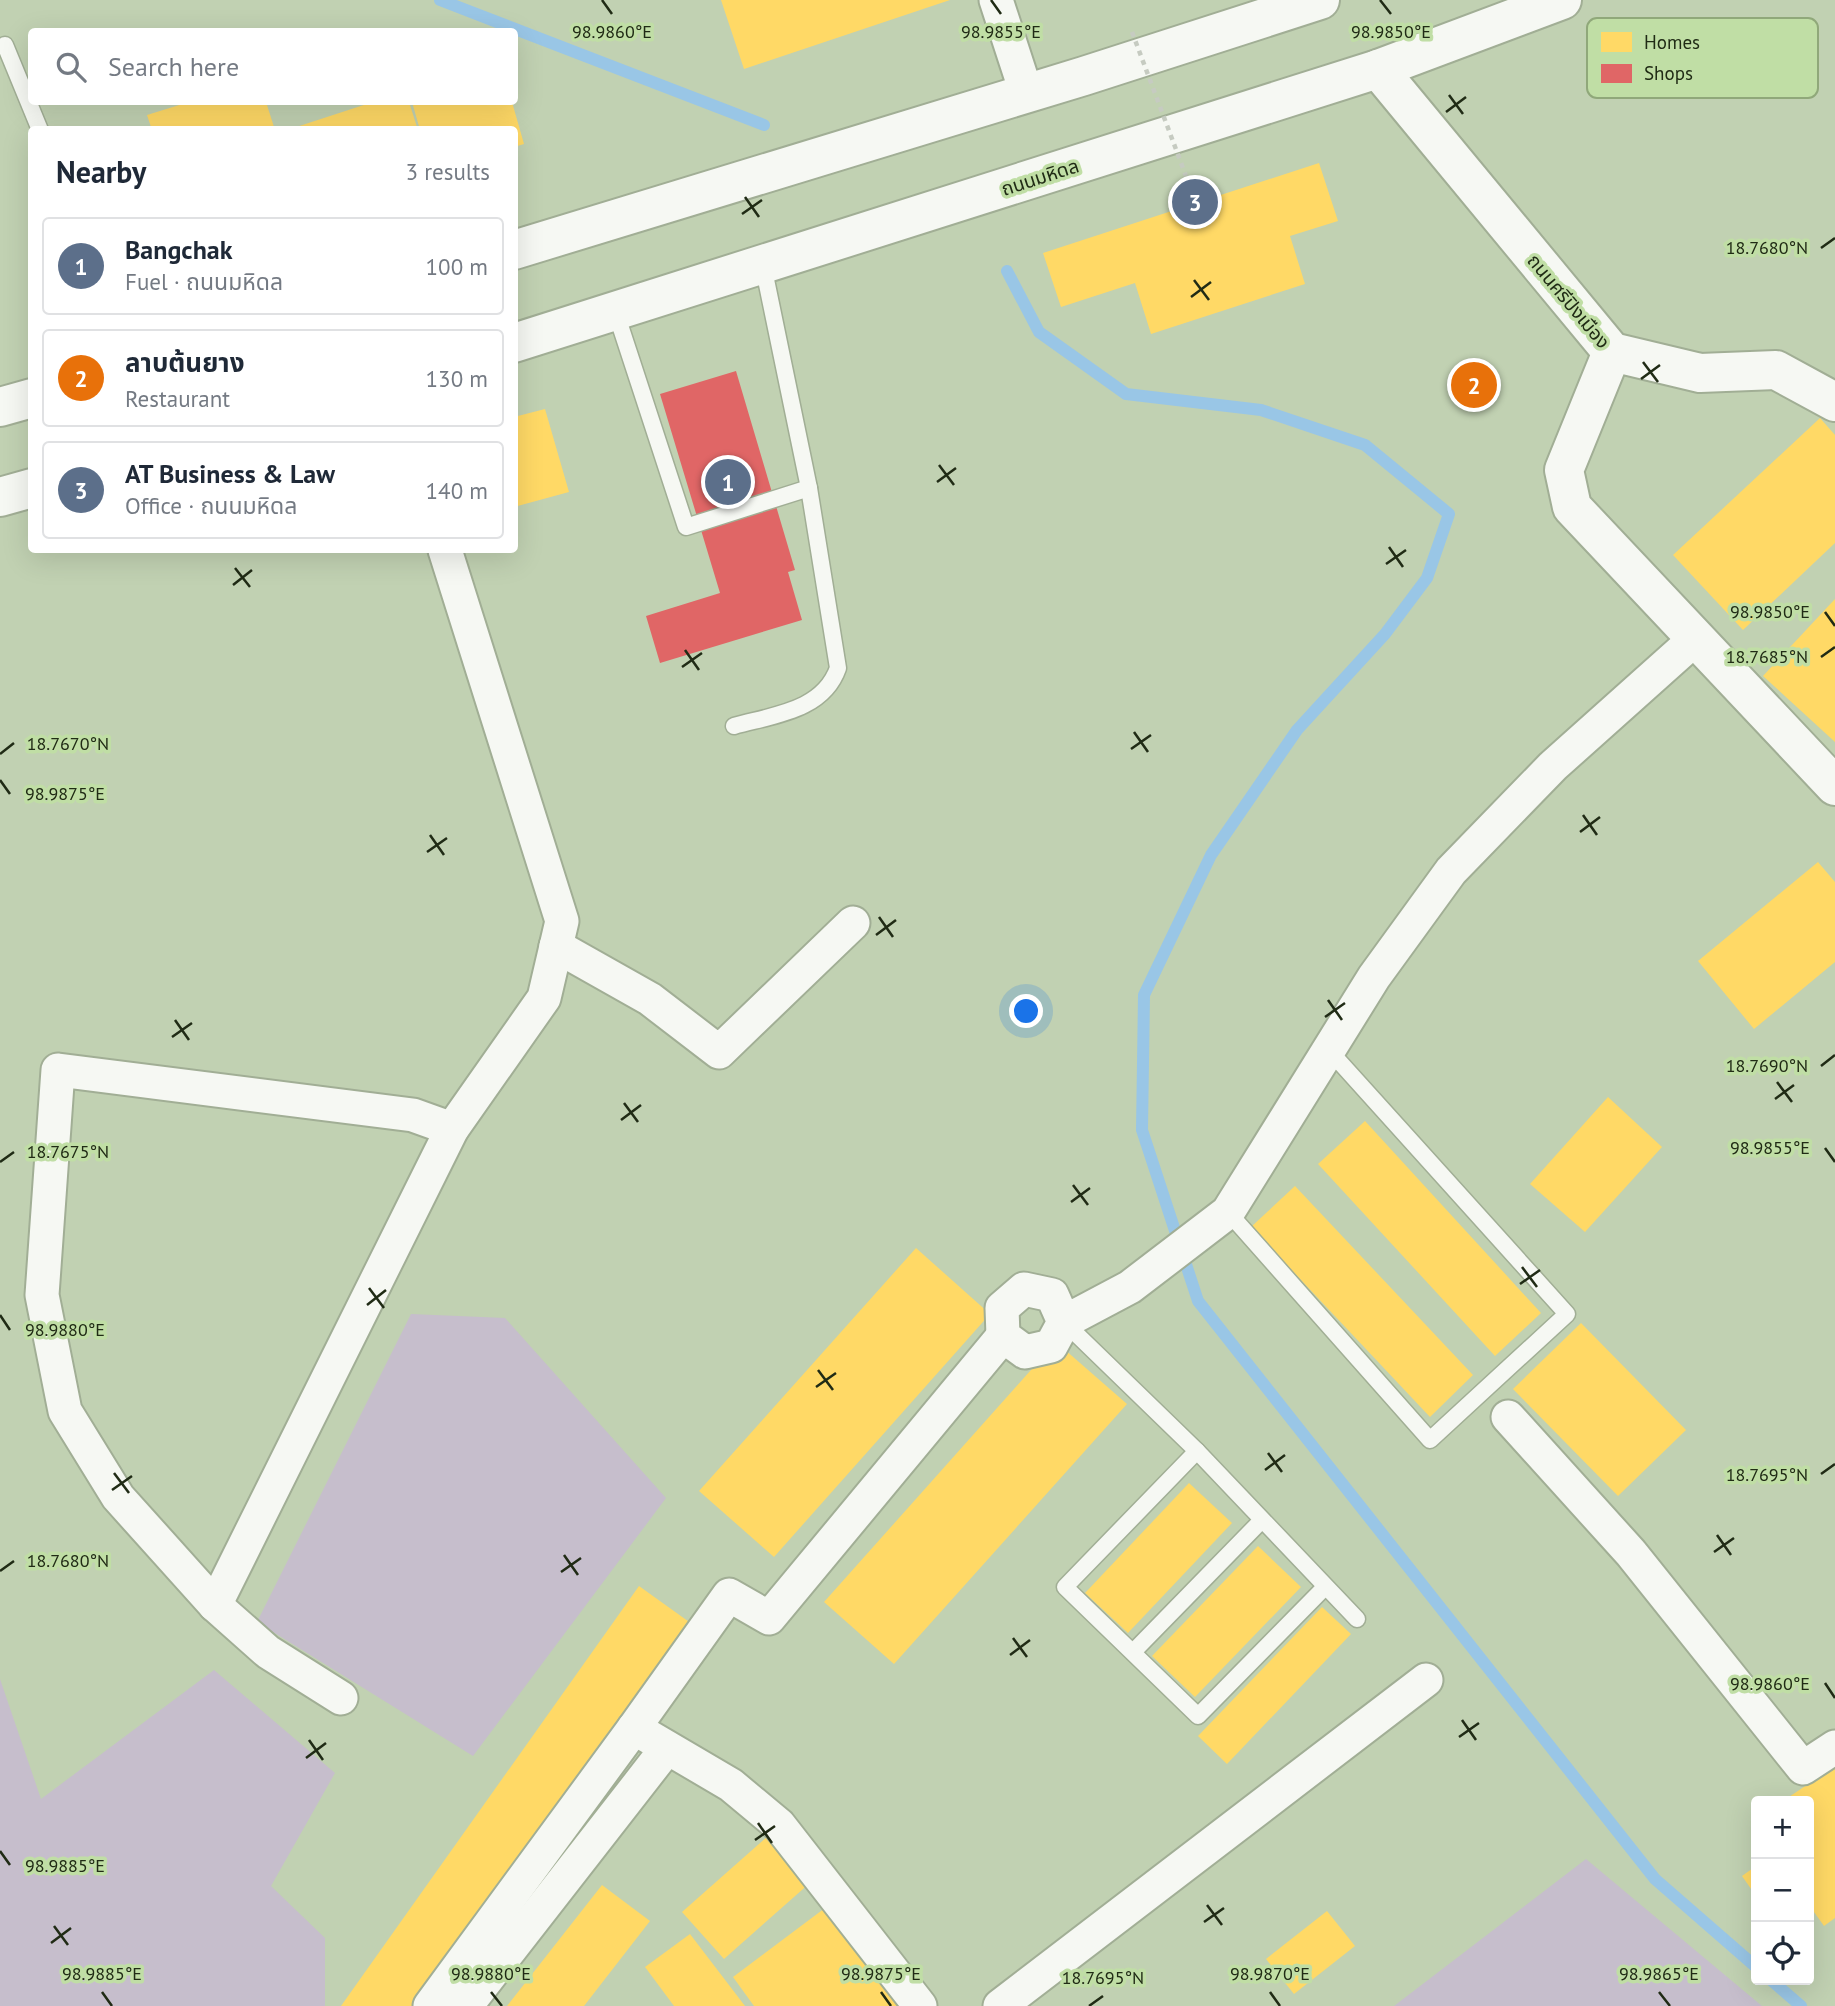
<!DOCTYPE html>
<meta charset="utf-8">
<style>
body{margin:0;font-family:"PT Sans","Noto Sans Thai",sans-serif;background:#f2f2f3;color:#1f2937}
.controls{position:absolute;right:21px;bottom:21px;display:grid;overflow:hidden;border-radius:7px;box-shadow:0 7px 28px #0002}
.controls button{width:63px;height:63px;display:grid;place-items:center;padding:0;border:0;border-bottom:2px solid #e0e1e3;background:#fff;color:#1f2937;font:35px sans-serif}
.you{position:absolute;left:1027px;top:1012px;width:24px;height:24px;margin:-18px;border:5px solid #fff;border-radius:50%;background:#1a73e8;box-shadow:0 0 0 10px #1a73e833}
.badge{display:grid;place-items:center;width:46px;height:46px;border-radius:50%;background:#58654c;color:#fff;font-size:23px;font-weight:700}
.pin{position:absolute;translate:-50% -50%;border:4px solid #fff;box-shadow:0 2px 7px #0006}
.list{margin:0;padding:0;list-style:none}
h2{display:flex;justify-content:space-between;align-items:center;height:91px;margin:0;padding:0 28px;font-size:30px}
h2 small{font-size:23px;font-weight:400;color:#747a83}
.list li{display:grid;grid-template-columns:46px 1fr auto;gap:21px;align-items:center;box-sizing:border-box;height:98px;margin:0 14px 14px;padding:0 14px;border:2px solid #e0e1e3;border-radius:7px}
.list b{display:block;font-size:26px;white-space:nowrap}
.list p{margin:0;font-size:23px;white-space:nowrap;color:#747a83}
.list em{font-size:23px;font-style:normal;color:#747a83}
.icon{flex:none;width:38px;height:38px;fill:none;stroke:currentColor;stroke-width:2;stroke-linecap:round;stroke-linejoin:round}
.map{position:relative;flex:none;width:1835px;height:2006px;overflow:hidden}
.search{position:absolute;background:#fff;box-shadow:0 7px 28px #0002;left:28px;top:28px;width:490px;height:77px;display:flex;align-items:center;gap:18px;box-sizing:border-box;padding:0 24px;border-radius:7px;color:#747a83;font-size:26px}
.panel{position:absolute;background:#fff;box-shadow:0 7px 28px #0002;left:28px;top:126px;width:490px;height:427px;border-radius:7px}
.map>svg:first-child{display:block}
</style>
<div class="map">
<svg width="1835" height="2006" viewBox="0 0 1835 2006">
<rect width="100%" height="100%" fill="#c1d1b2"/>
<!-- green -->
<g fill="#c6becc">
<polygon points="411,1314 505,1318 666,1498 473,1756 257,1622"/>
<polygon points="214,1670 335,1773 271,1886 325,1938 325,2006 0,2006 0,1679 41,1799"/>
<polygon points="1586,1859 1762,2006 1394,2006"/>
</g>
<!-- homes -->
<g fill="#ffd966">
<polygon points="721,0 950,0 744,69"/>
<polygon points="189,102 266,102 275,130 152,130 147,115"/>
<polygon points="373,102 409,102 418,130 287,130"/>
<polygon points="412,102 512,102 524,144 514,147 514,130 420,130"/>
<polygon points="1319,163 1338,221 1290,236 1305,284 1151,334 1135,283 1061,307 1043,253"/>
<polygon points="545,409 569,492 514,507 514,417"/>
<polygon points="1820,418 1835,435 1835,543 1743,630 1673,555"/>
<polygon points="1835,599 1835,742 1763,676"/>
<polygon points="1818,862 1835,882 1835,962 1754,1029 1698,961"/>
<polygon points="1608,1097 1662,1147 1585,1232 1530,1184"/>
<polygon points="1365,1121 1541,1313 1495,1356 1318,1164"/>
<polygon points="1295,1186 1473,1375 1430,1417 1251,1227"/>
<polygon points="916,1248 990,1314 774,1557 699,1491"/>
<polygon points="1581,1323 1686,1430 1618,1496 1513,1389"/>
<polygon points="1056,1342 1127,1404 894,1664 824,1602"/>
<polygon points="1189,1483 1232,1523 1128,1633 1085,1593"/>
<polygon points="1258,1546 1301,1587 1195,1697 1152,1656"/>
<polygon points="639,1586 692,1624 421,2006 341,2006"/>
<polygon points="1322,1607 1351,1634 1227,1764 1198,1736"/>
<polygon points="1835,1766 1835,1918 1824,1926 1809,1905 1809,1801 1783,1801"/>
<polygon points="769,1835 811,1882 724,1959 682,1912"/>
<polygon points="1756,1866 1756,1896 1742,1876"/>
<polygon points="602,1885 650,1921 584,2006 507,2006"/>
<polygon points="829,1905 905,2006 754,2006 733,1977"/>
<polygon points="1327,1911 1355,1946 1294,1994 1266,1959"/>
<polygon points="690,1934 745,2006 674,2006 645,1967"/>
</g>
<!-- shops -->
<polygon fill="#e06666" points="736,371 795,570 788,572 802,620 660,663 646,616 720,593 660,394"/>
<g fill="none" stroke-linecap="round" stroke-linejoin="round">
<!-- stream -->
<g stroke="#99c6e6" stroke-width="12">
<polyline points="440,0 764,125"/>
<polyline points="1007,271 1039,332 1126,394 1261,410 1365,445 1449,514 1427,578 1385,634 1297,730 1211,855 1144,995 1142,1130 1198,1301 1655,1879 1756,1967"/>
<polyline points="1771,1980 1801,2006"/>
</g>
<defs>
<g id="service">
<polyline points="5,45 40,130"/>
<polyline points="616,313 686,527 809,488 763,265"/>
<path d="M734 726C773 715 823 711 838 668L809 488"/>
<polyline points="1228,1212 1430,1440 1567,1314 1328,1049"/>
<polyline points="1064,1322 1197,1451 1357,1619"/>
<polyline points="1197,1451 1065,1587 1198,1716 1325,1587"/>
<polyline points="1133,1652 1262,1520"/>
</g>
<g id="minor">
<polyline points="996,0 1026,92"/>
<polyline points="556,946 650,999 719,1052 853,923"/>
<polyline points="1064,1322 1052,1295 1024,1289 1002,1308 1003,1336 1025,1352 1051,1346 1064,1322 1130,1287 1228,1212 1374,977 1451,871 1553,766 1694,640"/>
<polyline points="1508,1417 1631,1553 1803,1768 1835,1747"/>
<polyline points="215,1605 452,1129 544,998 562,921 445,550"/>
<polyline points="341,1698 268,1652 215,1605 118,1497 65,1411 42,1295 58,1070 413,1115 452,1129"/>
<polyline points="430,2006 634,1728"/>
<polyline points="466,2006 667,1748"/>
<polyline points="920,2006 779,1825 731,1785 634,1728 729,1595 769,1618 1003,1336"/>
<polyline points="1000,2006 1426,1680"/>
</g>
<g id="tertiary">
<polyline points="1378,69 1612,352 1700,373 1776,370 1835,402"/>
<polyline points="1612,352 1564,470 1572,507 1835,786"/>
</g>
<g id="secondary">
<polyline points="514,250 1084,76 1320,0"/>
<polyline points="514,343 1378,69 1562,0"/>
<polyline points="0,407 32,398"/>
<polyline points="0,497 32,488"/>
</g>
</defs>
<!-- service casing -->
<use href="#service" stroke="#a1ae95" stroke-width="19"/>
<!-- minor casing -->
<use href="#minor" stroke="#a1ae95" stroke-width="37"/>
<!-- tertiary casing -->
<use href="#tertiary" stroke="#a1ae95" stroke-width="42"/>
<!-- secondary casing -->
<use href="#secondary" stroke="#a1ae95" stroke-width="42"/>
<!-- service -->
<use href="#service" stroke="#f6f8f3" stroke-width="16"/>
<!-- minor -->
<use href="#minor" stroke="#f6f8f3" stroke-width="33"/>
<!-- tertiary -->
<use href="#tertiary" stroke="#f6f8f3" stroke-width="38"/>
<!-- secondary -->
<use href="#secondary" stroke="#f6f8f3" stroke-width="38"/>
<!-- path-bridge -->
<polyline stroke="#c6cbc1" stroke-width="4.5" stroke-dasharray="5 5" stroke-linecap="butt" points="1132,32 1186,176"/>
</g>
<!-- ticks -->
<path fill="none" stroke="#202b15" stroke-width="2.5" d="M602 0 612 14M991 0 1001 14M1380 0 1391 14M1449 95 1463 114M1446 112 1466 97M745 197 759 217M742 214 762 200M1821 248 1835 238M1194 280 1209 300M1191 297 1211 282M1643 362 1658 382M1641 379 1660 365M939 465 954 485M937 482 956 468M1389 547 1403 567M1386 564 1406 550M235 568 250 587M233 585 252 570M1825 612 1835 626M685 650 699 670M1821 657 1835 647M682 667 702 653M1134 732 1148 752M1131 749 1151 735M0 754 14 743M0 780 10 794M1583 815 1597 835M1580 832 1600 817M430 835 444 855M427 852 447 838M879 917 893 937M876 935 896 920M1328 1000 1342 1020M1325 1017 1345 1003M175 1020 189 1040M172 1037 192 1023M1821 1066 1835 1055M1777 1082 1792 1102M1775 1099 1794 1085M624 1103 638 1122M621 1120 641 1105M1825 1148 1835 1162M0 1162 14 1152M1073 1185 1088 1205M1071 1202 1090 1188M1522 1267 1537 1287M1520 1284 1540 1270M369 1288 384 1308M367 1305 386 1290M0 1315 10 1330M818 1370 833 1390M816 1387 836 1373M1268 1453 1282 1472M1265 1470 1285 1455M114 1473 129 1493M1821 1474 1835 1464M112 1490 132 1476M1717 1535 1731 1555M1714 1552 1734 1538M564 1555 578 1575M0 1571 14 1561M561 1572 581 1558M1013 1638 1027 1657M1010 1655 1030 1640M1825 1683 1835 1698M1462 1720 1476 1740M1459 1737 1479 1723M309 1740 323 1760M306 1758 326 1743M758 1823 772 1843M755 1840 775 1826M0 1851 10 1865M1207 1905 1222 1925M1204 1922 1224 1908M54 1926 68 1945M51 1943 71 1928M102 1992 112 2006M491 1992 502 2006M881 1992 891 2006M1270 1992 1280 2006M1659 1992 1670 2006M1089 2006 1103 1996"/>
<g text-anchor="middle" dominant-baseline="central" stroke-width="7" stroke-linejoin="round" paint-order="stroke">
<!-- street labels -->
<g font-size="19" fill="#202b15" stroke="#c0dea5">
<text transform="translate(1040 177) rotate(-18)">ถนนมหิดล</text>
<text transform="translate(1569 301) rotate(50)">ถนนศรีปิงเมือง</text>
</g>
</g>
<!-- legend -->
<rect x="1587" y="18" width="231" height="80" rx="10" fill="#c0dea5" stroke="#90a87a" stroke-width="2"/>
<rect x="1601" y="32" width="31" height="20" fill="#ffd966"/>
<rect x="1601" y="64" width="31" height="19" fill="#e06666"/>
<g font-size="19" fill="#202b15">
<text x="1644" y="49">Homes</text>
<text x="1644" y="80">Shops</text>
</g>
<g font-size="18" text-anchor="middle" fill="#202b15" stroke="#c0dea5" stroke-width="7" stroke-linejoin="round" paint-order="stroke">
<text x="612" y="38">98.9860°E</text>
<text x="1001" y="38">98.9855°E</text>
<text x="1391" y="38">98.9850°E</text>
<text x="1767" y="254">18.7680°N</text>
<text x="1770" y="618">98.9850°E</text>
<text x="1767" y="663">18.7685°N</text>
<text x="68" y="750">18.7670°N</text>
<text x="65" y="800">98.9875°E</text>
<text x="1767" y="1072">18.7690°N</text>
<text x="1770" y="1154">98.9855°E</text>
<text x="68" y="1158">18.7675°N</text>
<text x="65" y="1336">98.9880°E</text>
<text x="1767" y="1481">18.7695°N</text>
<text x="68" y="1567">18.7680°N</text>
<text x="1770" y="1690">98.9860°E</text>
<text x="65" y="1872">98.9885°E</text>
<text x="102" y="1980">98.9885°E</text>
<text x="491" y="1980">98.9880°E</text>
<text x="881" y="1980">98.9875°E</text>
<text x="1270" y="1980">98.9870°E</text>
<text x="1659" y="1980">98.9865°E</text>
<text x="1103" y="1984">18.7695°N</text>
</g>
</svg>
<div class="controls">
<button>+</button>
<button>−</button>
<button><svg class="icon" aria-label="locate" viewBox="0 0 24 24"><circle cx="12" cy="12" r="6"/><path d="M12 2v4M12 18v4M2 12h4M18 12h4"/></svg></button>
</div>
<div class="you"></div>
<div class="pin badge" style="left:728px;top:482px;background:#5c6f8a">1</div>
<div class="pin badge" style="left:1474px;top:385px;background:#e8710a">2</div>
<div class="pin badge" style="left:1195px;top:202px;background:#5c6f8a">3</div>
<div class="search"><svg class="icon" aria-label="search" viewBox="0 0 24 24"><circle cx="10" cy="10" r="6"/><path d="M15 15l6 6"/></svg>Search here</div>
<section class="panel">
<h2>Nearby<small>3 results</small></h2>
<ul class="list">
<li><span class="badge" style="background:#5c6f8a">1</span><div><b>Bangchak</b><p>Fuel · ถนนมหิดล</p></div><em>100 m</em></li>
<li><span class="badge" style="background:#e8710a">2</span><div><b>ลาบต้นยาง</b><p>Restaurant</p></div><em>130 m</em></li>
<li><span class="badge" style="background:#5c6f8a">3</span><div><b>AT Business &amp; Law</b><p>Office · ถนนมหิดล</p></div><em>140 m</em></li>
</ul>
</section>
</div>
